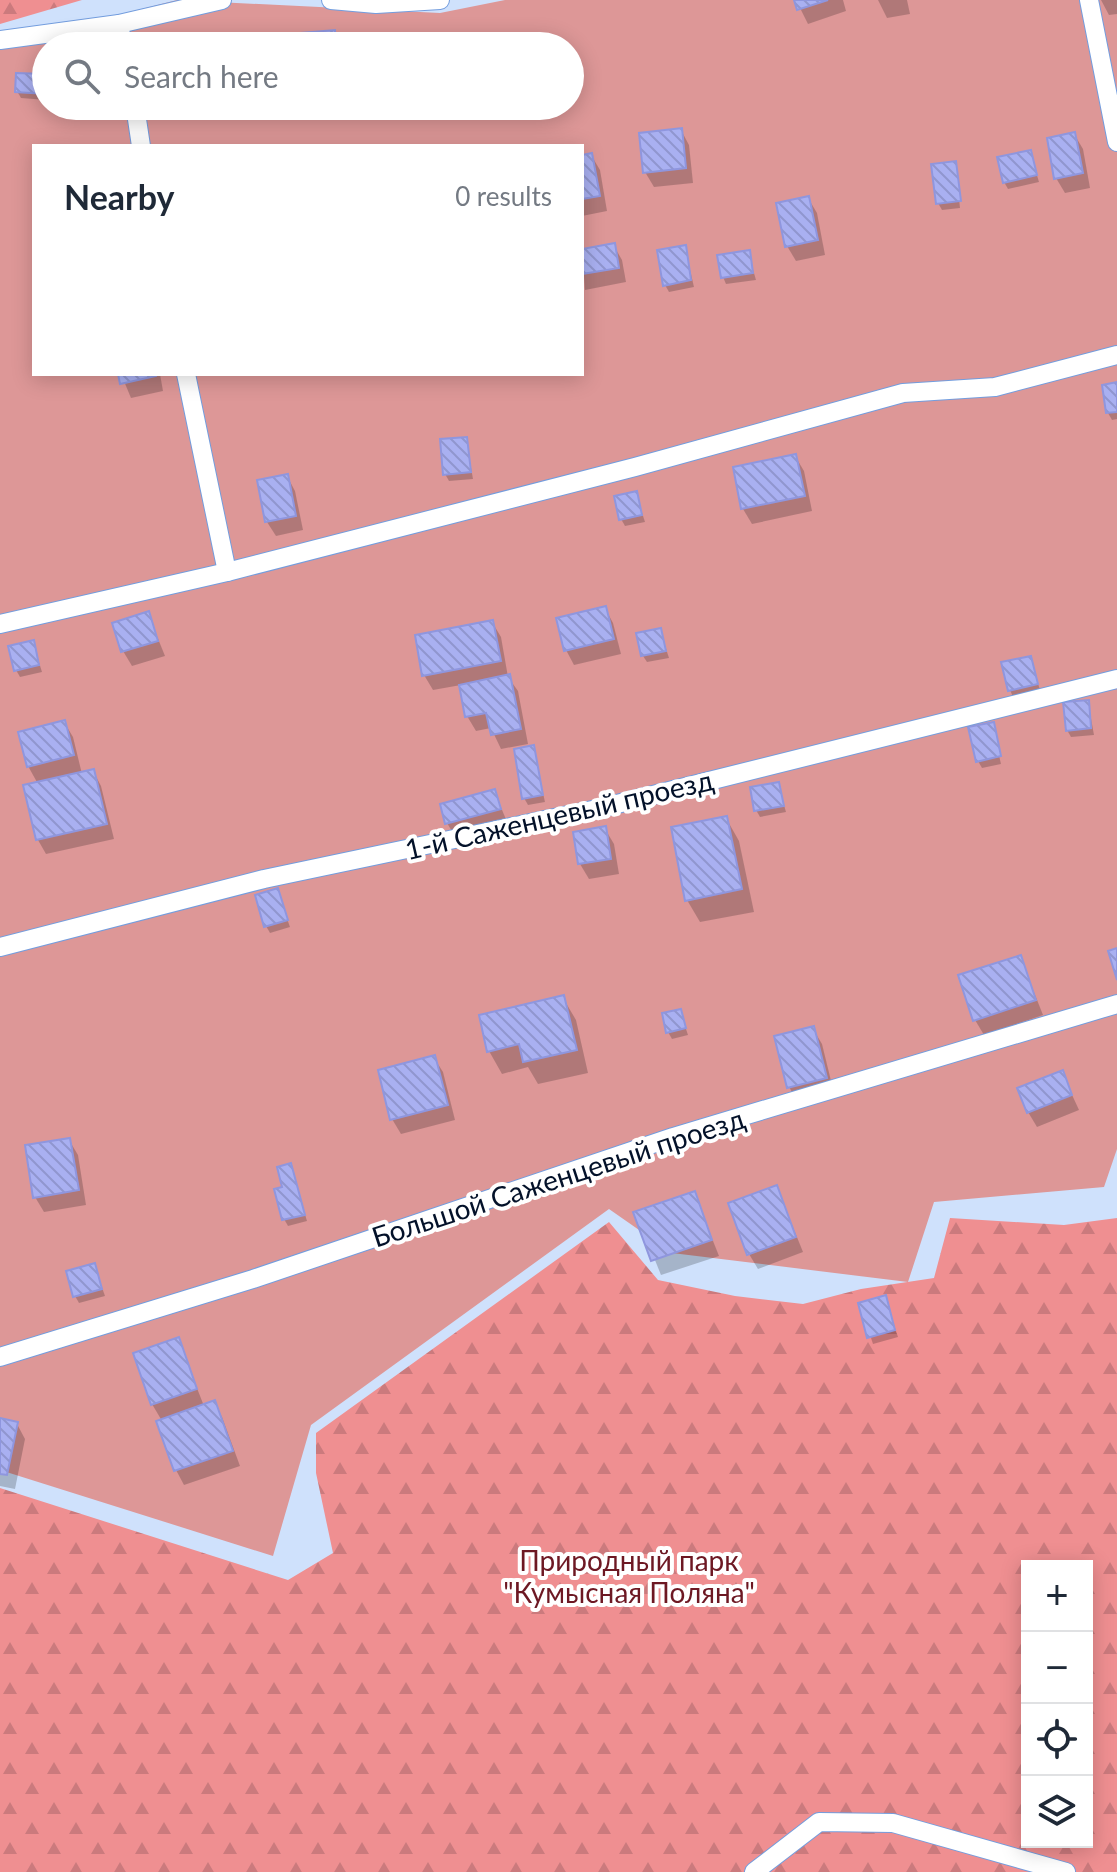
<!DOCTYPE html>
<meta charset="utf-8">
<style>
body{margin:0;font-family:Lato,sans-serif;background:#f2f2f3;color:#1f2937}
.controls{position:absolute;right:24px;bottom:24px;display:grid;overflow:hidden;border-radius:0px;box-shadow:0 4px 20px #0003}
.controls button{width:72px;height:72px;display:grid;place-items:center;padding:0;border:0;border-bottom:2px solid #e0e1e3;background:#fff;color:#1f2937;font:40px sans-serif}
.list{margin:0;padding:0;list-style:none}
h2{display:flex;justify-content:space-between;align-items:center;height:104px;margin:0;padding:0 32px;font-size:34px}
h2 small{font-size:26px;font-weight:400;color:#747a83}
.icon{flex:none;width:44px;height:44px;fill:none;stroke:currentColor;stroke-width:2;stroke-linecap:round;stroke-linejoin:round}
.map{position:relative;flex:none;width:1117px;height:1872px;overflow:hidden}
.search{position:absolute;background:#fff;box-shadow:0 4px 20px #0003;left:32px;top:32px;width:552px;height:88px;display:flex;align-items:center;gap:20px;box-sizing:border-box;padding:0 28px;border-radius:44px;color:#747a83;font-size:30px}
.panel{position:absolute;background:#fff;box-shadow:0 4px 20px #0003;left:32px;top:144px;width:552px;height:232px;border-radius:0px}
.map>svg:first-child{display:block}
</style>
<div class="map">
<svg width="1117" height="1872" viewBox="0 0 1117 1872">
<defs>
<pattern id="forest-firs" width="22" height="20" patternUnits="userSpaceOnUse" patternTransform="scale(2)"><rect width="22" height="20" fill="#ef8f91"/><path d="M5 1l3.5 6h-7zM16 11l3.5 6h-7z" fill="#cb7a7d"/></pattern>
<pattern id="building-back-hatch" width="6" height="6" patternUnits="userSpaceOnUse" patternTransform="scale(2)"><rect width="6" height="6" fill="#a9b0f1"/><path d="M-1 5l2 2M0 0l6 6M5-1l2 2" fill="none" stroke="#9096cf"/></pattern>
</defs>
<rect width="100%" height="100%" fill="#cfe1fc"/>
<!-- forest -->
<g fill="url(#forest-firs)" fill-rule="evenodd">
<polygon points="0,0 82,0 0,24"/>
<path d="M950 1218 1064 1225 1117 1218V1872H0V1488L288 1580 333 1553 316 1473V1433L609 1222 658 1280 735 1296 803 1304 861 1289 934 1278ZM1027 1566H1087V1842H1027Z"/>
</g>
<!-- green -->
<path fill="#dd9797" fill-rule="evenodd" d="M177 0 440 13 505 0H1117V1149L1104 1187 934 1202 908 1282 672 1253 609 1209 311 1425 273 1556 0 1470V45ZM46 46H570V106H46ZM34 146H582V374H34Z"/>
<!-- shadow -->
<g fill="#0003">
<polygon points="796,0 843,0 846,11 808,24"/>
<polygon points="878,0 907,0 910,14 887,18"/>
<polygon points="1101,0 1117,0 1117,14 1109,15"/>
<polygon points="46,76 46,100 21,98 17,91"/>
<polygon points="681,130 689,145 693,183 654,187 645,172"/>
<polygon points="1074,134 1083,149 1090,188 1065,193 1056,178"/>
<polygon points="1030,152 1039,182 1008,189 1004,182"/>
<polygon points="591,155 600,170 607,211 582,216 582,157"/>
<polygon points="955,163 960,208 942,210 938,203"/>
<polygon points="808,198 817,213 825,255 796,261 787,246"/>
<polygon points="614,246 622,260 626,282 585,290 582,251"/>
<polygon points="685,248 694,287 669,292 665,285"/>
<polygon points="748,252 756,280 726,284 723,277"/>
<polygon points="121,374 160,374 163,391 131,398"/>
<polygon points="1117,384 1117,419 1112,420 1108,413"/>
<polygon points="466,439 473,479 449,481 445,474"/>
<polygon points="795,456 804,471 812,511 752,524 743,509 735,469"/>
<polygon points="287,476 295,491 303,530 276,536 267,522"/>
<polygon points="636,494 645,522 625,526 621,519"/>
<polygon points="605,608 613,623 621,654 574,665 566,650"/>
<polygon points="148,614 165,656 132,666 123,651"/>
<polygon points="492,622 501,637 508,677 518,691 528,744 501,749 491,728 476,731 467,716 461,685 433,690 424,675"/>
<polygon points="660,630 669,658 647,662 643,656"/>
<polygon points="33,643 42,672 20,677 16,670"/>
<polygon points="1030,658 1040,690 1013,697 1010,690"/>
<polygon points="1088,702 1094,735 1071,737 1067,730"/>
<polygon points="64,722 73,737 82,774 93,771 101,786 114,839 46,854 38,840 38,784 28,766"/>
<polygon points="993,729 1001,764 982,768 978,761"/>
<polygon points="533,748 545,802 528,805 524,798"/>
<polygon points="778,784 786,812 760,817 756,810"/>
<polygon points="494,791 508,824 456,838 447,823"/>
<polygon points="726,818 739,841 754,912 700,922 687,900"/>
<polygon points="605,829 614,844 619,874 589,879 580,864 575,833"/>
<polygon points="277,891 290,927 270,933 266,926"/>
<polygon points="1020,957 1043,1015 984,1035 975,1020"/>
<polygon points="563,998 576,1020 588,1073 538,1084 528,1067 502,1074 489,1051"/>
<polygon points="680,1011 688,1035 672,1039 668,1032"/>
<polygon points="813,1029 822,1044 834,1093 798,1102 789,1087"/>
<polygon points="434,1058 443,1072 455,1120 401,1134 392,1119"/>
<polygon points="1062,1073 1079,1110 1037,1127 1028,1112"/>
<polygon points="69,1140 78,1155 86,1205 44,1212 35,1197"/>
<polygon points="290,1165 307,1221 288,1226 284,1219 285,1188"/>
<polygon points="777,1188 803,1252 758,1269 749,1254"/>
<polygon points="694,1193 719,1256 661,1275 636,1213"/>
<polygon points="94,1265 105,1296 79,1303 75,1296"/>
<polygon points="885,1298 898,1337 873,1344 860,1304"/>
<polygon points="178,1340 204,1406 214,1403 222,1417 240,1466 184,1485 176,1470 162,1421 152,1404"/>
<polygon points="0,1420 17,1424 25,1439 15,1489 0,1486"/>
</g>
<!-- building -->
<g fill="url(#building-back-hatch)" stroke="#8f96de" stroke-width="2">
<polygon points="794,0 828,0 797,10"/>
<polygon points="335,30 336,46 302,46 301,33"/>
<polygon points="16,73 46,74 46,94 15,92"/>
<polygon points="682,128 686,168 643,173 639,133"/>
<polygon points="1075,132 1083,173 1054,179 1047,138"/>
<polygon points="1031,150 1037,175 1003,183 997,157"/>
<polygon points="592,153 600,196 582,199 582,155"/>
<polygon points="956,161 961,201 936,204 931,164"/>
<polygon points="809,196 818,240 785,247 776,203"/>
<polygon points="615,243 619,268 582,274 582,249"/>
<polygon points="686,245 691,280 663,286 657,250"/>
<polygon points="750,250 753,273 721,278 717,255"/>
<polygon points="118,374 156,374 156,376 120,384"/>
<polygon points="1117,382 1117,412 1106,413 1102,385"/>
<polygon points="467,437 471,472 443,475 440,439"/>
<polygon points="796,454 805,496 741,509 733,467"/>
<polygon points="288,474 296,516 265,522 257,480"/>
<polygon points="637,491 642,515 619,520 614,496"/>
<polygon points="606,606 614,639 564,651 556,618"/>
<polygon points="149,611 158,641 121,652 112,623"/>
<polygon points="493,620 501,661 422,676 415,635"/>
<polygon points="661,628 666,651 641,656 636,633"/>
<polygon points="34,640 39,665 14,671 8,646"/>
<polygon points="1031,656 1038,684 1008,691 1001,662"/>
<polygon points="510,674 521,729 491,735 486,713 465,717 459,685"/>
<polygon points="1089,700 1091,728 1066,731 1063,702"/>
<polygon points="65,720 74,755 27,767 18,732"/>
<polygon points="994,722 1001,756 976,762 968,727"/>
<polygon points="534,745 543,795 522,799 514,749"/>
<polygon points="94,769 107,824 36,840 23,785"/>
<polygon points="779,782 784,806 754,811 750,787"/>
<polygon points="495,789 501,809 445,824 440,804"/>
<polygon points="727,816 742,889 685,901 671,827"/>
<polygon points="606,826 611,859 578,864 573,832"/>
<polygon points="278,888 288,920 264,927 255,895"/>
<polygon points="1117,948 1117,980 1108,951"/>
<polygon points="1021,955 1036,1000 973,1021 958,975"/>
<polygon points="564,995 577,1050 523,1062 519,1044 487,1052 479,1015"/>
<polygon points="681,1009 686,1028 666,1033 662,1013"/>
<polygon points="814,1026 827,1078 787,1088 774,1036"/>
<polygon points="435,1055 448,1105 390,1120 378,1070"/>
<polygon points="1063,1070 1072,1095 1027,1113 1017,1088"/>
<polygon points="70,1138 79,1190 33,1198 25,1145"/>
<polygon points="291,1163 305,1215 282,1220 274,1189 282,1187 277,1167"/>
<polygon points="777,1185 796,1237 747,1255 728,1203"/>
<polygon points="695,1191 712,1240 651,1261 633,1212"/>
<polygon points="95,1263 102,1289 73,1297 66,1271"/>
<polygon points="886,1295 895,1330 867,1338 858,1303"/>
<polygon points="179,1337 197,1389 151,1405 133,1353"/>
<polygon points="215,1400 233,1451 174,1471 156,1421"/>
<polygon points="0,1418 18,1422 7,1475 0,1474"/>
</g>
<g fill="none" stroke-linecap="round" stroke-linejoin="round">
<defs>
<g id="lane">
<polyline points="331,0 376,4 440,0"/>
<polyline points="1089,0 1117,142"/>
<polyline points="119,24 123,46"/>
<polyline points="0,40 119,24 222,0"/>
<polyline points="135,106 141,146"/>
<polyline points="186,374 227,572"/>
<polyline points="0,624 227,572 635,467 903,393 995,387 1117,355"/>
<polyline points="0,947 264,879 597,809 1117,679"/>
<polyline points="0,1357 253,1279 673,1137 1117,1004"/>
<polyline points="754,1872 819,1822 893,1823 1066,1872"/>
</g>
</defs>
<!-- lane casing -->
<use href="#lane" stroke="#739dde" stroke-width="20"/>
<!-- lane -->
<use href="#lane" stroke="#fff" stroke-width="18"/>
</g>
<g text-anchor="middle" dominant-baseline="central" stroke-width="8" stroke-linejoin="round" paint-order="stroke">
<!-- street labels -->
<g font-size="28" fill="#031129" stroke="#fff">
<text transform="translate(559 814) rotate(-13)">1-й Саженцевый проезд</text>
<text transform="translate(558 1177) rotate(-18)">Большой Саженцевый проезд</text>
</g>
<!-- park labels -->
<g font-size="28" fill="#6d1823" stroke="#fff">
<text x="629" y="1560">Природный парк<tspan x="629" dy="32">"Кумысная Поляна"</tspan></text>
</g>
</g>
</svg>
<div class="controls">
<button>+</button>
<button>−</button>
<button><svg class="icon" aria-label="locate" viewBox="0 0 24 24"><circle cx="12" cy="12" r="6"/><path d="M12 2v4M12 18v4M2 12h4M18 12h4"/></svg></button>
<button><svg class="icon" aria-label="layers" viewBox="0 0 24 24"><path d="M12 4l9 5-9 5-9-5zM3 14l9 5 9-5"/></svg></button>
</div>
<div class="search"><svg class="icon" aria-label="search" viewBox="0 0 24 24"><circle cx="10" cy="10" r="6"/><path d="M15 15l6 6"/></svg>Search here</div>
<section class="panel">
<h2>Nearby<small>0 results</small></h2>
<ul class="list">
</ul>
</section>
</div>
